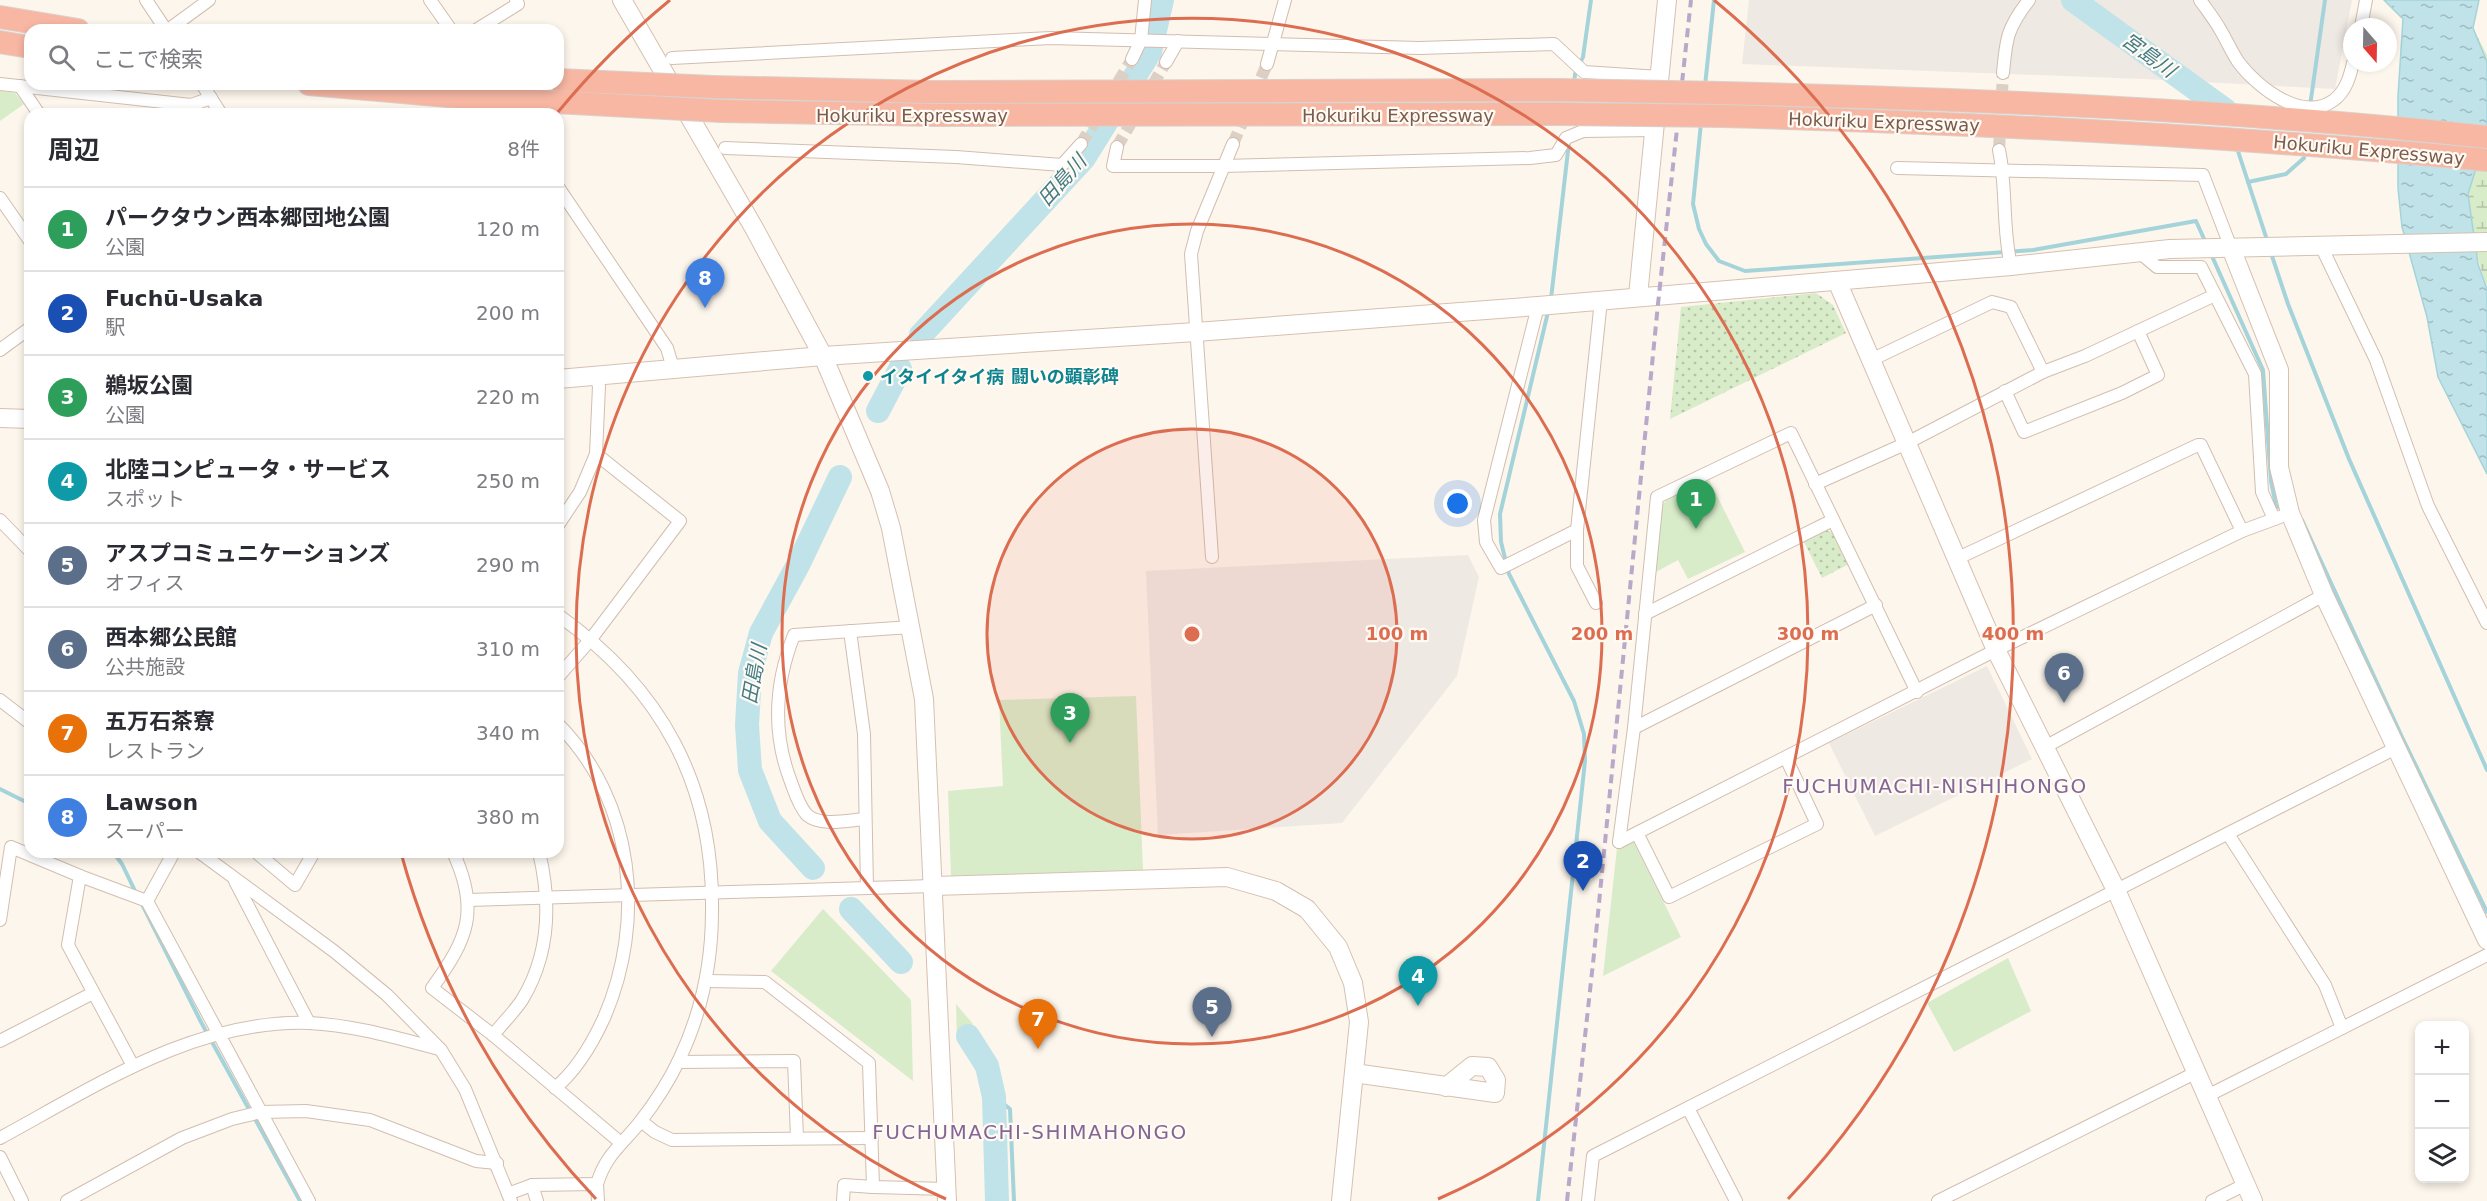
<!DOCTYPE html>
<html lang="ja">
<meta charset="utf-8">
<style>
body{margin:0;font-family:"DejaVu Sans","Noto Sans JP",sans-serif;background:#f7f7f7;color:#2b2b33}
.controls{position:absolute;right:18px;bottom:18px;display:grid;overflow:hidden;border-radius:12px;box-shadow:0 3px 9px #0003}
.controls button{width:54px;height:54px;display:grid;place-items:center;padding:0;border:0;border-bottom:2px solid #e1e1e2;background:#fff;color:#2b2b33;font:30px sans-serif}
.compass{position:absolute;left:2343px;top:18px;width:54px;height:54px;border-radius:50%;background:#fff;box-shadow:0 3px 9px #0003;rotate:160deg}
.you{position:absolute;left:1458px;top:504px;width:21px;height:21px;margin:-15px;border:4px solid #fff;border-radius:50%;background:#1a73e8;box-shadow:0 0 0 9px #1a73e833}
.badge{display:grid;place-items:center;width:39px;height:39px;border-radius:50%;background:#0f766e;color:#fff;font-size:20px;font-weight:700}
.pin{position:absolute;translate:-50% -50px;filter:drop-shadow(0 2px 3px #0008)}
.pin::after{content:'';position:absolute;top:32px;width:21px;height:18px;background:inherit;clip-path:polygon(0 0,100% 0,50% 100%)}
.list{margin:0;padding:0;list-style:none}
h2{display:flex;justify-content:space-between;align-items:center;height:78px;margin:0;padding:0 24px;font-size:26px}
h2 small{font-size:20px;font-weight:400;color:#7c7c81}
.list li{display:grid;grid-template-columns:39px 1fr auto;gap:18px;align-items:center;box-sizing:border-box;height:84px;padding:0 24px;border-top:2px solid #e1e1e2}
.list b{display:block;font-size:22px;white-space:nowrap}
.list p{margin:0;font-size:20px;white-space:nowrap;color:#7c7c81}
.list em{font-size:20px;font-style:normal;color:#7c7c81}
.icon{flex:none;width:33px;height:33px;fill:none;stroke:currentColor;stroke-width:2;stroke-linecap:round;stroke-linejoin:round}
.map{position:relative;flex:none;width:2487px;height:1201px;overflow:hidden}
.search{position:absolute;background:#fff;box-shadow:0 3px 9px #0003;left:24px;top:24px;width:540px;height:66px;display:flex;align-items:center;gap:15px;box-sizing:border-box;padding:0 21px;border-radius:18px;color:#7c7c81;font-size:22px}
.panel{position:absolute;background:#fff;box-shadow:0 3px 9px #0003;left:24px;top:108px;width:540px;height:750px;border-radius:18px}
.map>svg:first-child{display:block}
</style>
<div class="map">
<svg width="2487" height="1201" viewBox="0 0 2487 1201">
<defs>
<pattern id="grass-dots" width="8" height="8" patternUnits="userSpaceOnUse" patternTransform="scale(1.5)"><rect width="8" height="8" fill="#d8ecc9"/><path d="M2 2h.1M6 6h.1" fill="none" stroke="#b4c2a5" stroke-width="1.8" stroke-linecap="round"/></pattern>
<pattern id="wetland-marsh" width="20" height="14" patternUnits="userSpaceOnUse" patternTransform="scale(1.5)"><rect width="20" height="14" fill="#d8ecc9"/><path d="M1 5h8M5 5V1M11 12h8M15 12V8" fill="none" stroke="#b4c2a5"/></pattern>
<pattern id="water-ripples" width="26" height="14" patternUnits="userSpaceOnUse" patternTransform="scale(1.5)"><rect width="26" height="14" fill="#bfe3e8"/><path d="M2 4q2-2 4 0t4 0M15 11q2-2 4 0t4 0" fill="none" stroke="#a0bbbe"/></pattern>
</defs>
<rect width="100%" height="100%" fill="#fdf6ec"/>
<!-- industrial -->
<g fill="#efe9e4">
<polygon points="1749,0 2352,0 2335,89 2144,79 1742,64"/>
<polygon points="1468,555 1479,577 1457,676 1342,823 1158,835 1146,571"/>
<polygon points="1987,666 2032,759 1875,836 1829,743"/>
</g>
<!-- grass -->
<g fill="url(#grass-dots)">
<polygon points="1816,293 1833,305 1846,333 1670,419 1681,307"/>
<polygon points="1824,529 1834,533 1849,564 1822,578 1803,540"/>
</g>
<!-- wetland -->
<path fill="url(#wetland-marsh)" d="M2473 28 2487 55V286C2457 213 2471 107 2473 28Z"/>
<!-- park -->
<g fill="#d8ecc9">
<polygon points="0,91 15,93 24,104 0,121"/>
<polygon points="1708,478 1745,552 1688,579 1678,560 1654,573 1661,507 1668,498"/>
<polygon points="1136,696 1143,870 951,876 948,791 1003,786 999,700"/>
<polygon points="1633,841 1681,937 1603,976 1617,848"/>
<polygon points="823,909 911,1000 913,1081 771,971"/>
<polygon points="2008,958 2031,1011 1954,1052 1927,1003"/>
<polygon points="956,1004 973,1024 957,1042 957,1041"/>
</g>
<!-- water -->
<polygon fill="url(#water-ripples)" stroke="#a5d3da" stroke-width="1.5" points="2384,0 2479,0 2473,28 2487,62 2487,133 2468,194 2478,264 2487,289 2487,474 2438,377 2427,317 2402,227 2398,188 2398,96 2403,19"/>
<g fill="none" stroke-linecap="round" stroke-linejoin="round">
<!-- stream -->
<g stroke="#a5d3da" stroke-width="4">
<polyline points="1574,84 1575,74 1583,57 1591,0"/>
<polyline points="1705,86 1714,0"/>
<polyline points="2310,106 2325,0"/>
<polyline points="1701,123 1693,204 1699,229 1706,244 1719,261 1745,271 2033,250 2196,221 2205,241"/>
<polyline points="2237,148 2267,240"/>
<polyline points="2248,182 2286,174 2304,158 2305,152"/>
<polyline points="2271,253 2288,304 2349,459 2487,770"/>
<polyline points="2211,254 2263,370 2271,481 2276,506 2283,509"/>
<polyline points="1551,299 1569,142"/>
<polyline points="2302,520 2402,737 2487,912"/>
<polyline points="0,789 30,804"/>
<polyline points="113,852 122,864 136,893"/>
<polyline points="141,902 201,1022 250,1111"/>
<polyline points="995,1104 1005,1105 1010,1109 1014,1201"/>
<polyline points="254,1117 300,1201"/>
<polyline points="1538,1201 1585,761 1584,734 1574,701 1509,574 1501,542 1500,514 1548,312"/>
</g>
<!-- river -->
<g stroke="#bfe3e8" stroke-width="24">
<polyline points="2073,0 2225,110"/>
<polyline points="921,335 1084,158 1150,52 1162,0"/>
<polyline points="878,411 900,369"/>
<polyline points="813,868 770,821 750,770 747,725 750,673 761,633 798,565 840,477"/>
<polyline points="851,909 901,962"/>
<polyline points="968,1036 987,1066 994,1097 997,1201"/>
</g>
<!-- street-tunnel -->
<g stroke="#dcd0c4" stroke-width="12" stroke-dasharray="12 6" stroke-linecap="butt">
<polyline points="1081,144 1132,59"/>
<polyline points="1233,144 1267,64"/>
<polyline points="1117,147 1166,62"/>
<polyline points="1999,150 2003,73"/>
</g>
<defs>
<g id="street">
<polyline points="146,0 166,30"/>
<polyline points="430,0 451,30"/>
<path d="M2200 0C2207 10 2215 20 2221 31 2227 41 2232 53 2239 63 2258 88 2303 123 2334 100 2346 91 2350 76 2353 63"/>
<polyline points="2361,27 2366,0"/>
<polyline points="168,30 209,0"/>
<polyline points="476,30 518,4 516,0"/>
<polyline points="672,58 1051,38 1419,48 1554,44 1584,72 1660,77"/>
<polyline points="1132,59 1141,40 1145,0"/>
<polyline points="1166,62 1178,41"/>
<polyline points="1267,64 1285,0"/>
<path d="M2003 73C2006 39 2007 28 2029 0"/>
<polyline points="0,84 191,105 211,98"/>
<polyline points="202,84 221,114"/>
<polyline points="488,84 508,114"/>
<polyline points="20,86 39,114"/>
<polyline points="1117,147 1113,166 1222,166 1530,158 1556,155 1566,138 1583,131 1654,130"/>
<polyline points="725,148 956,157 1062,165 1081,144"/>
<path d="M1999 150C2007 188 2002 228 2011 266"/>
<polyline points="1897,168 2203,175 2231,248"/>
<polyline points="558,187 667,348 673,368"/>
<polyline points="0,198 30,241"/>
<polyline points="2321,246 2376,360 2428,506 2487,623"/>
<polyline points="2139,252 2157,267 2201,267 2255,374 2262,492 2274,519"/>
<polyline points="1538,306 1484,520 1486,542 1501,568 1577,530"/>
<polyline points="0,350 30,328"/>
<polyline points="1871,360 1992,302 2011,307 2043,372"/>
<polyline points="2005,391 2024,432 2122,393 2158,375 2138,331"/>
<polyline points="1815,484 1907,443 2043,372 2085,356 2215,295"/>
<polyline points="0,520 30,551"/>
<polyline points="558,525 580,492 596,454 599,386 595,375"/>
<polyline points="2242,531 2280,517"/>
<polyline points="1212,557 1191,254 1197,231 1233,144"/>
<polyline points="1596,603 1577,566 1577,530 1601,300"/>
<polyline points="1645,614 1833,520"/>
<path d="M558 615C661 688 714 784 712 911 712 964 702 1012 679 1060 669 1081 654 1104 640 1122 622 1145 606 1154 597 1184"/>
<polyline points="850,631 864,734 867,888"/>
<polyline points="558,677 591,639 680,521 596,454"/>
<polyline points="0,700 30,723"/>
<polyline points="1634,728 1876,605"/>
<polyline points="2043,748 2324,595"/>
<path d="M865 819C849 820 821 827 807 815 799 806 795 793 791 782 772 733 775 683 794 635L911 627"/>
<polyline points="1637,833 1669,897 1817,824 1786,758"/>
<polyline points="2228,834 2325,985 2342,1028"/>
<polyline points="1619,842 1996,650 2242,531 2201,445 2198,445 1956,559"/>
<polyline points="1619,842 1634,728 1657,497 1791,433 1917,692"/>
<polyline points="199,852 335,952 387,995 441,1050 465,1089 511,1201"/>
<polyline points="256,852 295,885 314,852"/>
<path d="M453 852C480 910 468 939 432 988L493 1035 621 1143"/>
<polyline points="80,876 68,945 133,1066"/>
<polyline points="235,881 309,1023"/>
<polyline points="468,900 933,886"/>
<polyline points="147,901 174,852"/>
<polyline points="0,920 11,847 80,876 147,901 309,1201"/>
<polyline points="707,981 765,982 869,1063 873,1187 947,1189"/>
<path d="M493 1035C502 1024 514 1012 522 1000 550 954 551 902 539 852"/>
<polyline points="0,1041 93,993"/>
<polyline points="678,1062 794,1061 797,1138"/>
<path d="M555 1088C577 1070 592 1044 604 1018 646 921 635 802 558 724"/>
<polyline points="2207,1096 2487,955"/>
<polyline points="1688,1108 1736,1201"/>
<polyline points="641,1121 655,1132 672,1140 872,1138"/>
<path d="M0 1138C96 1086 196 1019 309 1023 353 1025 397 1038 439 1049"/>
<polyline points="0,1157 22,1201"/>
<polyline points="508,1194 532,1185"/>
<polyline points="67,1201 182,1138 232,1119 261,1112 306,1111 370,1120 476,1161 497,1163"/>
<polyline points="537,1201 532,1185 597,1184 598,1201"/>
<polyline points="843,1201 844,1185 873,1187"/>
<polyline points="1588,1201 1593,1156 2396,748"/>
<polyline points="1938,1201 2197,1072"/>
<polyline points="2212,1201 2246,1184"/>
</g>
<g id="secondary">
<polyline points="622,0 754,228 823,356 880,491 891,528 924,699 947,1201"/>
<polyline points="2231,248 2279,370 2279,467 2290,513 2324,595 2487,940"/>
<polyline points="1837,281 1996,650 2116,890 2253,1201"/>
<polyline points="1638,296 1667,0"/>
<polyline points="558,379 823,356 1196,332 1538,306 2011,266 2170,249 2487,242"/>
<polyline points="0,418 30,419"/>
<polyline points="933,886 1227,877 1276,891 1307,909 1338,947 1353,983 1359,1022 1341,1201"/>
<polyline points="1354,1073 1495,1093 1496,1080 1488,1067 1472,1066 1446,1087"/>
</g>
<g id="highway">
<polyline points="0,17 78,30"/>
<polyline points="0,42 30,47"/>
<polyline points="309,84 460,97"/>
<polyline points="714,87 932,92 1561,90"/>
<path d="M1723 93C1978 99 2234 110 2487 137"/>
<polyline points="721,111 936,115 1561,114"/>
<path d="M1722 116C1978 123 2233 136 2487 160"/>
</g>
</defs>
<!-- street casing -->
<use href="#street" stroke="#d1beb0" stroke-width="14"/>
<!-- secondary casing -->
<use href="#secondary" stroke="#d6c0b0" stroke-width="20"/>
<!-- highway casing -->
<use href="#highway" stroke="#dad1cd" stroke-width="24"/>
<!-- street -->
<use href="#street" stroke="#fff" stroke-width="12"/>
<!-- secondary -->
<use href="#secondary" stroke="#fff" stroke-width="18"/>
<!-- highway -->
<use href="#highway" stroke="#f7b7a3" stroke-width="22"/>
<!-- rail -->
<polyline stroke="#b9a8c9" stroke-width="4" stroke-dasharray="9 6" stroke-linecap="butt" points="1567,1201 1594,954 1658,304 1691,0"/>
<defs>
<g id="highway-bridge">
<polyline points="558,80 714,87"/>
<polyline points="1561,90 1723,93"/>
<polyline points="460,97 721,111"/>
<polyline points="1561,114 1722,116"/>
</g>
</defs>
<!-- highway-bridge casing -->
<use href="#highway-bridge" stroke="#dad1cd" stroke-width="24" stroke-linecap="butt"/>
<!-- highway-bridge -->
<use href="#highway-bridge" stroke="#f7b7a3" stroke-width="22"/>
</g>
<!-- distance rings -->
<circle cx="1192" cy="634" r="205" fill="#dc6d51" fill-opacity=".12"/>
<g fill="none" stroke="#dc6d51" stroke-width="3">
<circle cx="1192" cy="634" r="205"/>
<circle cx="1192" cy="634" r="410"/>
<path d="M946 1199A616 616 0 1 1 1438 1199"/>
<path d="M596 1199A821 821 0 0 1 401 853M558 112A821 821 0 0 1 670 0M1714 0A821 821 0 0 1 1788 1199"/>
</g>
<!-- markers -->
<circle fill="#0f9aa8" stroke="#fffaf3" stroke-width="2" cx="868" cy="376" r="6"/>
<g text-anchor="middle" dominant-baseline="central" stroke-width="4.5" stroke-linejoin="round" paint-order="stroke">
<!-- street labels -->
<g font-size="18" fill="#7a5c4d" stroke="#fffaf3">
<text x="912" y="115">Hokuriku Expressway</text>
<text x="1398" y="115">Hokuriku Expressway</text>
<text transform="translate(1884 122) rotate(2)">Hokuriku Expressway</text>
<text transform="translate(2369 150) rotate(5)">Hokuriku Expressway</text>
</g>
<!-- culture labels -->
<g font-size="18" font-weight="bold" fill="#0d838f" stroke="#fffaf3" text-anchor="start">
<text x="880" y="376">イタイイタイ病 闘いの顕彰碑</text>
</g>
<!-- water labels -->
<g font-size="20" font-style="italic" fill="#437c86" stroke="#fffaf3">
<text transform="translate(2149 55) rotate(36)">宮島川</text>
<text transform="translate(1062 180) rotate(-48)">田島川</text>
<text transform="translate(754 674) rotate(-80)">田島川</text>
</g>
<!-- neighbourhood labels -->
<g font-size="20" letter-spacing="1.5" fill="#846695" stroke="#fffaf3">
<text x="1935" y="786">FUCHUMACHI-NISHIHONGO</text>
<text x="1030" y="1132">FUCHUMACHI-SHIMAHONGO</text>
</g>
</g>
<circle cx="1192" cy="634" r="9" fill="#dc6d51" stroke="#fffaf3" stroke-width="3"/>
<g font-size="18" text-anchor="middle" font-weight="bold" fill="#dc6d51" stroke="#fffaf3" stroke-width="4.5" stroke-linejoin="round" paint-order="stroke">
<text x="1397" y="640">100 m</text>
<text x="1602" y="640">200 m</text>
<text x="1808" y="640">300 m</text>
<text x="2013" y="640">400 m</text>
</g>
</svg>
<div class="controls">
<button>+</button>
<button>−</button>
<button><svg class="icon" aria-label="layers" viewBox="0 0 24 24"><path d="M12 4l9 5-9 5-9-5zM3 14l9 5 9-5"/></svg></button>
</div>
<svg class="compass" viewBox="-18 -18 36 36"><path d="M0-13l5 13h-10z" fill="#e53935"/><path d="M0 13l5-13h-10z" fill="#7c7c81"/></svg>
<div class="you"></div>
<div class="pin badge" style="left:1696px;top:529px;background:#2e9e5b">1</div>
<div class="pin badge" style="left:1583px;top:891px;background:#1a4fb4">2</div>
<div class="pin badge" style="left:1070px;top:743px;background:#2e9e5b">3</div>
<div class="pin badge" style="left:1418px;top:1006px;background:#0f9aa8">4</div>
<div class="pin badge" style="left:1212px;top:1037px;background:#5c6f8a">5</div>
<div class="pin badge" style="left:2064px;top:703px;background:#5c6f8a">6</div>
<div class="pin badge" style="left:1038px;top:1049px;background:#e8710a">7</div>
<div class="pin badge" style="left:705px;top:308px;background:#3f7fe0">8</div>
<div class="search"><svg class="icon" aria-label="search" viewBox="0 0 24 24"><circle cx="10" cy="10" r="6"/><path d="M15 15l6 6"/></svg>ここで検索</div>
<section class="panel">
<h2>周辺<small>8件</small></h2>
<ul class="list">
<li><span class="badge" style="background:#2e9e5b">1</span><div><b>パークタウン西本郷団地公園</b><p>公園</p></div><em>120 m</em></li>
<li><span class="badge" style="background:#1a4fb4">2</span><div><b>Fuchū-Usaka</b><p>駅</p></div><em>200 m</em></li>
<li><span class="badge" style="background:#2e9e5b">3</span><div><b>鵜坂公園</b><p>公園</p></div><em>220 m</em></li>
<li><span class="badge" style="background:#0f9aa8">4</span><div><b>北陸コンピュータ・サービス</b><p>スポット</p></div><em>250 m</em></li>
<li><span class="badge" style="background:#5c6f8a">5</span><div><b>アスプコミュニケーションズ</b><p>オフィス</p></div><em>290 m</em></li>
<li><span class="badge" style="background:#5c6f8a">6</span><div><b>西本郷公民館</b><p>公共施設</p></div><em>310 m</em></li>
<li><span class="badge" style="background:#e8710a">7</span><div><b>五万石茶寮</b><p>レストラン</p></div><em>340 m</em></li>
<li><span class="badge" style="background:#3f7fe0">8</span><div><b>Lawson</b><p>スーパー</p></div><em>380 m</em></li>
</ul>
</section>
</div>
